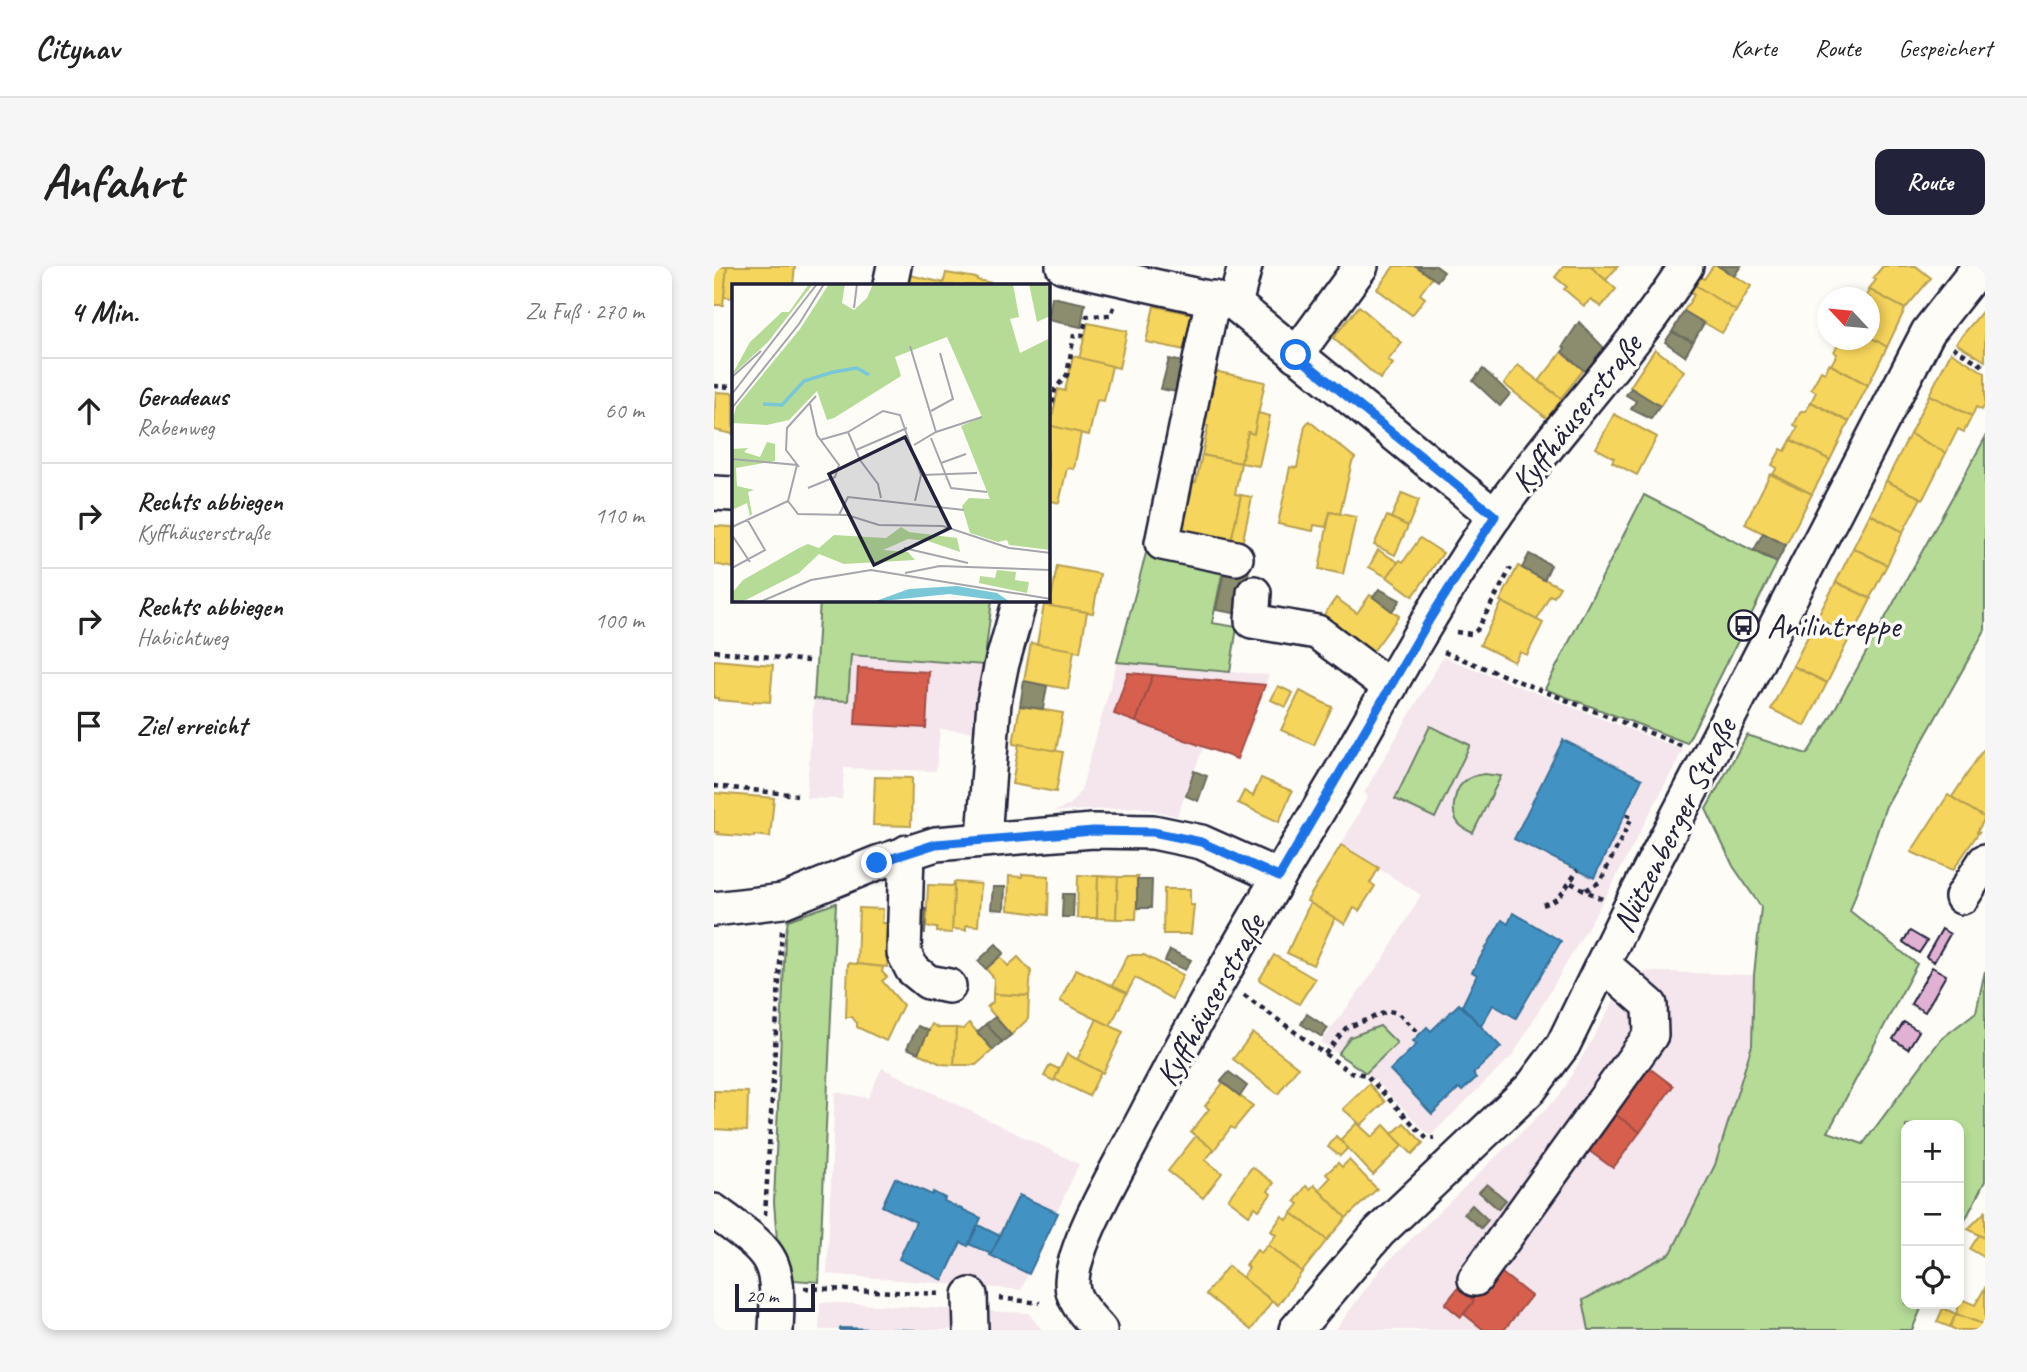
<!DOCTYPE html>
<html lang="de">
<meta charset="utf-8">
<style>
body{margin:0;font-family:Caveat,sans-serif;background:#f6f6f6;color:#222}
.controls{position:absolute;right:21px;bottom:21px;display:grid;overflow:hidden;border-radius:14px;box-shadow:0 4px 10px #0003}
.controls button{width:63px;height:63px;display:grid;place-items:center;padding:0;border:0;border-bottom:2px solid #e0e0e0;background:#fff;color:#222;font:35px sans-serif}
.compass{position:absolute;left:1103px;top:21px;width:63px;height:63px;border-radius:50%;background:#fff;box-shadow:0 4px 10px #0003;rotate:296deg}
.scale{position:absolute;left:21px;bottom:18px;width:80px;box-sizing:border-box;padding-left:7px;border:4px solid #22223b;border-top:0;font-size:19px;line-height:24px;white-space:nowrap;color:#22223b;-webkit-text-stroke:5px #fdfcf7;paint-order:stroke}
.stop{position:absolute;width:21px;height:21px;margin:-16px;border:5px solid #1a73e8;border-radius:50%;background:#fff}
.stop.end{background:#1a73e8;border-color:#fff;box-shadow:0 2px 7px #0008}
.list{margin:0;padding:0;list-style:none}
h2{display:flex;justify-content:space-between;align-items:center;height:91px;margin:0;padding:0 28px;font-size:30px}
h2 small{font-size:23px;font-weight:400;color:#767676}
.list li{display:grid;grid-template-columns:46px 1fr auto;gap:21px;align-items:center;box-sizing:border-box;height:105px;padding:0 28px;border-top:2px solid #e0e0e0}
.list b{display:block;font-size:26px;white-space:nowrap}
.list p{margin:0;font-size:23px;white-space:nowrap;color:#767676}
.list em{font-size:23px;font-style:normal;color:#767676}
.icon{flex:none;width:38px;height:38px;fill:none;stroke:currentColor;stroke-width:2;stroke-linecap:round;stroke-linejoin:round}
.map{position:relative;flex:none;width:1271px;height:1064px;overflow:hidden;border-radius:14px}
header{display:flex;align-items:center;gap:42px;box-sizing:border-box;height:98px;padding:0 35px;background:#fff;border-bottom:2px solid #e0e0e0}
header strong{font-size:33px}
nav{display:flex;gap:38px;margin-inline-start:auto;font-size:24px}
.intro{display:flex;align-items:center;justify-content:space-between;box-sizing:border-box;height:168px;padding:0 42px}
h1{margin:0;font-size:49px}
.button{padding:18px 32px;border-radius:14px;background:#22223b;color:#fff;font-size:24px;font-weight:700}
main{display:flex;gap:42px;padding:0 42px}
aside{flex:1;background:#fff;border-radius:14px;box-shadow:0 4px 10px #0003}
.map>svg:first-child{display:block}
</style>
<header>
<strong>Citynav</strong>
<nav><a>Karte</a><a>Route</a><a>Gespeichert</a></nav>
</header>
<div class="intro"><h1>Anfahrt</h1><a class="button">Route</a></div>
<main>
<aside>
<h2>4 Min.<small>Zu Fuß · 270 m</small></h2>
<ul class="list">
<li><svg class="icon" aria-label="ahead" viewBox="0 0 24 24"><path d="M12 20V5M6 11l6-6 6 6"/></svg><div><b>Geradeaus</b><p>Rabenweg</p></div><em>60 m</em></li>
<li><svg class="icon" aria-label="right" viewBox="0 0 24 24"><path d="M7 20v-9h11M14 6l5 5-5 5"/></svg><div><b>Rechts abbiegen</b><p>Kyffhäuserstraße</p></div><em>110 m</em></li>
<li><svg class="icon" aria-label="right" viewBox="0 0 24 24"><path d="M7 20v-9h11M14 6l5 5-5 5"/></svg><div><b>Rechts abbiegen</b><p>Habichtweg</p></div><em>100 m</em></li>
<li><svg class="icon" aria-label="arrive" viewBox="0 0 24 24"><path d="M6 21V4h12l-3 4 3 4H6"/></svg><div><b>Ziel erreicht</b></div></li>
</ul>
</aside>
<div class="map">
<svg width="1271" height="1064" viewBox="0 0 1271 1064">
<rect width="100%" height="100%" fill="#fdfcf7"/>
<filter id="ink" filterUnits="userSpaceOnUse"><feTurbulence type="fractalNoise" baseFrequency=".0143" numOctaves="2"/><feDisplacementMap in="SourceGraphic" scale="14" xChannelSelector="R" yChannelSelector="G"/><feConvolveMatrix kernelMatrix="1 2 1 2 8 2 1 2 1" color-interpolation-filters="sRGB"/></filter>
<g filter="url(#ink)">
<!-- built -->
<g fill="#f4e6ec">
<polygon points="136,389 270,399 265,466 226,463 222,505 130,502 128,533 92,532 100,433 134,435"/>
<polygon points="729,391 969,484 896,623 799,789 716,870 660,813 607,776 670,692 707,629 627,579 654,530 650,527"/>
<polygon points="403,396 555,409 522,494 489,482 463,550 425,541 339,546 356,539 367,524"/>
<polygon points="917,705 1040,709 1038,779 1001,899 957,987 869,1034 875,1064 621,1064 668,1001 847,828"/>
<polygon points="168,802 365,898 307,1024 113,1008 121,826 154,832"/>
<polygon points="106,1036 314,1047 328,1064 105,1064"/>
</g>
<!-- green -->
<g fill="#b5db97" stroke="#6c7e69" stroke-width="2">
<polygon points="1271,172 1271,364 1172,540 1136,645 1203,698 1114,866 1149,878 1227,773 1262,746 1271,705 1271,915 1245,966 1245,859 1192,859 1192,1038 1209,1038 1198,1064 875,1064 869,1034 957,987 1001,899 1038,779 1040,709 1047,641 1019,600 992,543 1033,469 1093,488 1113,457"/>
<polygon points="930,229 1063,297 973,477 831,423"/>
<polygon points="432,287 510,299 498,357 523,361 516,406 403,396"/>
<polygon points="106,334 278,334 270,399 137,389 134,435 100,433"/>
<polygon points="716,460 756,479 721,552 681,533"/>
<path d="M770 508 787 510 759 567C754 565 749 562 745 558 735 547 740 520 754 513 758 510 765 509 770 508Z"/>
<polygon points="122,637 105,1016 80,1014 70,1008 64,987 60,936 71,673 74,654"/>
<polygon points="666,760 683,777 652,807 624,788 636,771"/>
</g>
<!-- homes -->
<g fill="#f6d55c" stroke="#b69f52" stroke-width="2">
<polygon points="0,0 13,1 9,39 0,39"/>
<polygon points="13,0 81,0 79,19 19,19 19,32 10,31"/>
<polygon points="680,0 702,0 718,12 706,28 711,32 698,49 663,23"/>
<polygon points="850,0 876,0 902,23 887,41 877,33 870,40 850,23 853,21 841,11"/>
<polygon points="876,0 904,0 892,14"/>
<polygon points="999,0 1004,0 1037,20 1022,45 981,19 986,11 990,13"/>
<polygon points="1169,0 1202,0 1217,12 1191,43 1154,24 1162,14 1159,12"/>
<polygon points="187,7 230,17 229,19 184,19"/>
<polygon points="232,7 263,12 263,14 278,17 277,19 229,19"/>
<polygon points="981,19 1022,45 1008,67 970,45 980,29 976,27"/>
<polygon points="1156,24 1191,43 1173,81 1156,71 1156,32 1152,32"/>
<polygon points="440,40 483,49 476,85 432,76"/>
<polygon points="645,40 688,77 674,94 679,98 666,113 619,72"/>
<polygon points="1271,42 1271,95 1242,77"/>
<polygon points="374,57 413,65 405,102 365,93"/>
<polygon points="1156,71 1173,81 1154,119 1117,99 1123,88 1120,86 1126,74 1156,74"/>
<polygon points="941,83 970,105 946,140 916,121"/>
<polygon points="848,86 870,103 847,132 825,115"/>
<polygon points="1237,86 1271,107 1271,138 1268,144 1262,141 1258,150 1215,129"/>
<polygon points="359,90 398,100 390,135 383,134 375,169 336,161 344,123 351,125"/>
<polygon points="1115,98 1154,119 1135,156 1097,136 1102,126 1097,123 1107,105 1111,107"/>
<polygon points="804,99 850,135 835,154 790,118"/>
<polygon points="500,105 551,116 540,168 534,166 527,197 488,189 494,160 488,159"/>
<polygon points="2,126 19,127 19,168 0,164"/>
<polygon points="1215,129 1258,150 1250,166 1244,163 1232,187 1196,168"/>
<polygon points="1097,136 1135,156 1116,194 1077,174 1084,161 1080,159 1087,145 1092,145"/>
<polygon points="544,147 556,150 545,200 527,197 534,166 540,168"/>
<polygon points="900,148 943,171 923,209 898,196 900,192 882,182"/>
<polygon points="595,155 641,192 638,196 626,248 616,246 612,261 600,259 599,265 564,258 576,201 583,202 591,160"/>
<polygon points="334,159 367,167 360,203 353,202 345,237 334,234"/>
<polygon points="1196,168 1232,187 1209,233 1172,215"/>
<polygon points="1077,174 1116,194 1098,228 1059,208 1063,202 1058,199 1067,183 1071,185"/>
<polygon points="488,189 527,197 521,228 527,229 516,281 464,270 476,215 482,216"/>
<polygon points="1056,208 1098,228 1072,279 1031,258"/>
<polygon points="1172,215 1207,232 1189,266 1156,248"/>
<polygon points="688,227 705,234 694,260 677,252"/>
<polygon points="527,229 538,231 527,283 516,281"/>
<polygon points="616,246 642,251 629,308 605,303"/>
<polygon points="1156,248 1189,266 1173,299 1139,282"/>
<polygon points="673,250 694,260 681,289 660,279"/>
<polygon points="0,260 19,261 19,302 0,298"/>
<polygon points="706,272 729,287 699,330 673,311 686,294 689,296"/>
<polygon points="1139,282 1173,299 1156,332 1122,316"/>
<polygon points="664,284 684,296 673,311 655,301"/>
<polygon points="343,300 386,308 379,347 336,340"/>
<polygon points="804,300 846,321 840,331 836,329 823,354 786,335"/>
<polygon points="1122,316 1157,333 1139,370 1103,352"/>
<polygon points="656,329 685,350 657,388 604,357 622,332 643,347"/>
<polygon points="788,336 829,357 813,389 806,386 800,396 766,379"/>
<polygon points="330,339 373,346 366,386 323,378"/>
<polygon points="1103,352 1137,369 1113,417 1079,400"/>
<polygon points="317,377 360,384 354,423 310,415"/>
<polygon points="0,394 59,399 56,436 40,435 38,437 4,434 4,432 0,432"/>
<polygon points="1079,400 1113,417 1091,460 1057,443"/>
<polygon points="564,420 579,427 572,441 557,434"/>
<polygon points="586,425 618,441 600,479 567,464"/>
<polygon points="306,440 349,447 342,485 299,478"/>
<polygon points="305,478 349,486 342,526 298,518"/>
<polygon points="1269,484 1271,485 1271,552 1238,531"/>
<polygon points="161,511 198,512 197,560 159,559"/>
<polygon points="547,512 578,525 565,556 524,537 530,525 539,530"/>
<polygon points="0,527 60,532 56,571 40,569 40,571 3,568 4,566 0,566"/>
<polygon points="1234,529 1271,552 1263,566 1265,566 1239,604 1197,586"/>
<polygon points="627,579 665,602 656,617 661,620 645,645 640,642 631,658 593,635"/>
<polygon points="308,608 335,610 334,649 294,644 295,610 308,611"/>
<polygon points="364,609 384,610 383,652 363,652"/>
<polygon points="384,610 404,611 402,653 383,652"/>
<polygon points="404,611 424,611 422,653 402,653"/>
<polygon points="240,616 267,618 264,660 252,659 252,664 238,663"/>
<polygon points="214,619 240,620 238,667 223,666 223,662 212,661"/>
<polygon points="450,623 476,623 476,639 480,639 477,668 449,668"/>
<polygon points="596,637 621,652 599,699 573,687"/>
<polygon points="145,642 169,643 168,657 175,657 173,701 143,698"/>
<polygon points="414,689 430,689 469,709 458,733 421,712 413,727 398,720"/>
<polygon points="560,689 601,713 585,738 545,714"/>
<polygon points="286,690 294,700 304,691 317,705 315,730 279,728 280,712 272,703"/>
<polygon points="134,697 169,701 168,706 173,711 168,715 189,739 172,775 143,761 143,757 138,751 132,751"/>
<polygon points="362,703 413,727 396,760 346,735"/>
<polygon points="279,728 315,730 314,753 297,769 273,741 279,736"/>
<polygon points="383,753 409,766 389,807 363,794"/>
<polygon points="255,757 279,784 262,799 240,799 242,762 249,763"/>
<polygon points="218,758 225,762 242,762 240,799 227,798 204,787"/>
<polygon points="539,767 584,801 564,828 519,793"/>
<polygon points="353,788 387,806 375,830 340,813"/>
<polygon points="336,799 345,803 340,815 330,810"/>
<polygon points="509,817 539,840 520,863 517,861 500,884 477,866 495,843 491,840"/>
<polygon points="655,818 671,836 647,859 629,843"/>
<polygon points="0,825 34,826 33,865 0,863"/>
<polygon points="643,857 658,871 670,859 689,879 659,909 626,874"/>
<polygon points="690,857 709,877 698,888 678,868"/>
<polygon points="482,870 500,884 491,894 508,907 489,932 454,905"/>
<polygon points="622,870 634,882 626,890 614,881"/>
<polygon points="635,894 663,923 632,952 605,924 616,912 612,908 624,897 628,901"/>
<polygon points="538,901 560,917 554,925 557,928 545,944 541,941 535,949 514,933"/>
<polygon points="600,919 632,952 613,974 578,947 585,938 581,935 592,920 596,923"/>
<polygon points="1271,946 1271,972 1254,963"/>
<polygon points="578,947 613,974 588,1006 554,979 562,969 557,965 568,950 573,954"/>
<polygon points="1265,969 1271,972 1270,991 1256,983"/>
<polygon points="554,979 588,1006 564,1039 528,1012 535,1002 532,999 543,984 547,987"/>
<polygon points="514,1000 558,1035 537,1064 492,1028"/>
<polygon points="1271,1022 1271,1059 1242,1048 1247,1033 1261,1039"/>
<polygon points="1229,1042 1242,1048 1236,1061 1223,1056"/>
<polygon points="1242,1048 1271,1059 1271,1064 1242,1064 1236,1061"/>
</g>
<!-- shops -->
<g fill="#d6604d" stroke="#a04d48" stroke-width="2">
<polygon points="144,402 215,406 212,462 141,458"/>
<polygon points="414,407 439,409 422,456 400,448"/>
<polygon points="439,409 551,419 523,493 422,456"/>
<polygon points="926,795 959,820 926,866 892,842"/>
<polygon points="892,842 926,866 899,902 867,879"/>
<polygon points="779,1000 817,1030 790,1064 770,1064 750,1048 760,1035 755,1030"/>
<polygon points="744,1022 760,1035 747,1051 731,1038"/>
</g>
<!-- schools -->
<g fill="#4393c3" stroke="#39719a" stroke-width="2">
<polygon points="849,474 928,513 880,612 800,573"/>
<polygon points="799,647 847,675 802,752 779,739 767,760 748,740 763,709 758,706 788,654 794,658"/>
<polygon points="745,738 787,781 759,808 762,812 748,825 745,822 718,848 676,804 703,778 699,775 713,761 717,765"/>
<polygon points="181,912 218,929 219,926 231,932 230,935 267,952 254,980 247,976 229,1014 185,993 202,956 168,940"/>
<polygon points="305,929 344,947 315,1008 276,989"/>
<polygon points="264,959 286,970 277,988 255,978"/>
<polygon points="126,1062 202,1064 126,1064"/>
</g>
<!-- industry -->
<g fill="#8c8c6e" stroke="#6c6c5f" stroke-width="2">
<polygon points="702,0 722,0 730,6 723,15"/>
<polygon points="1004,0 1027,0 1020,10"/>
<polygon points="338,31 371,38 367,61 334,54"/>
<polygon points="970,45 990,57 979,76 958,66"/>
<polygon points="865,56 890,82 872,106 848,86 851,82 849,80"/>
<polygon points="958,66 979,76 971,90 951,76"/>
<polygon points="455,93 474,97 468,127 447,123"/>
<polygon points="769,103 796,128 786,140 759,115"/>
<polygon points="917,122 946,140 937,153 917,143 922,135 912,129"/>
<polygon points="1049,267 1072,279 1063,296 1040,284"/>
<polygon points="815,288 837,299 830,314 808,302"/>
<polygon points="511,301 535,304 526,348 502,344"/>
<polygon points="665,323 686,334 678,345 659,331"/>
<polygon points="310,415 333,420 329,443 306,440"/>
<polygon points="480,505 493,510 484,535 472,530"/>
<polygon points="423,614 438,614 437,642 423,642"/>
<polygon points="279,621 291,621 290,644 277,643"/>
<polygon points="349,628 360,628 359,651 348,651"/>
<polygon points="200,642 212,643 211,667 199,666"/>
<polygon points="282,678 290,687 272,703 264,695"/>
<polygon points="456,684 477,694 471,704 451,695"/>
<polygon points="593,748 614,762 608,771 587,758"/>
<polygon points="281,751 297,769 288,776 272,758"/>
<polygon points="272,758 288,776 279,784 263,766"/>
<polygon points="204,760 215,765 204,787 193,782"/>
<polygon points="515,806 533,820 526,830 507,815"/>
<polygon points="773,918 792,934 784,943 765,926"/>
<polygon points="758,939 774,954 767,962 750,948"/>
</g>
<!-- building -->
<g fill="#e0b1d3" stroke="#22223b" stroke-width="2">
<polygon points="1228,663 1236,668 1220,696 1212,691"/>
<polygon points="1196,665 1213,675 1205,687 1189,676"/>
<polygon points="1218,701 1232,709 1211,746 1197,738"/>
<polygon points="1190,756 1205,765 1194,783 1179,773"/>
</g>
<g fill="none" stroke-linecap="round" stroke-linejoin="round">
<defs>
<g id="minor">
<polyline points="349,0 521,38 781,250"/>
<polyline points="176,19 180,0"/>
<polyline points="499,32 448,277 522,292"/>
<polyline points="521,38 531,0"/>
<polyline points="582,89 647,0"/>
<polyline points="0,227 19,228"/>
<polyline points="540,327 538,355 603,366 676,421"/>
<polyline points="270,572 280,436 287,401 306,334"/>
<polyline points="193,586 190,687 198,703 214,716 235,720"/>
<polyline points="1248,631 1271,595"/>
<polyline points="0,643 69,635 163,597 222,578 379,565 439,566 487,576 565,611"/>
<path d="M0 945C59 989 66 988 62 1064"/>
<polyline points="761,1013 937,769 936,739 889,698"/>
<polyline points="256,1029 257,1064"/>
<path d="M386 1064C374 1050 358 1036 358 1017 358 976 414 885 434 845 491 734 556 626 620 518 671 429 720 339 778 254 839 166 915 90 972 0"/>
<polyline points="582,1064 665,966 817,822 849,779 914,646 1214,66 1266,0"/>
</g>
</defs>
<!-- minor casing -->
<use href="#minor" stroke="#22223b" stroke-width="38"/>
<!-- path -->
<g stroke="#22223b" stroke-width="4.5" stroke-dasharray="5 5" stroke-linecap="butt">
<polyline points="1239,81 1271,101"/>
<polyline points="0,120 19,121"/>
<polyline points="334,146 338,140 341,123 353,109 360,69 368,70 373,50 397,49 400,41"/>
<polyline points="742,366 757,368 763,364 797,302"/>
<polyline points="0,385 94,395"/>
<polyline points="730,386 969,480"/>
<polyline points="0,520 83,529"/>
<polyline points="857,617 888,633"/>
<polyline points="872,624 886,616 918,551 911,548"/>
<polyline points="829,639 844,633 864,604"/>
<polyline points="530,729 636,806 652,809 713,873 720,872"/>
<polyline points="611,788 632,762 675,745 684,747 706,768"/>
<polyline points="51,949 68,664"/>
<polyline points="90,1022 228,1028"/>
<polyline points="285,1032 326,1037"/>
</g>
<!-- minor -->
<use href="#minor" stroke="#fdfcf7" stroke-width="33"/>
</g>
</g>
<g fill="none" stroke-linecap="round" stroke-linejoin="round" filter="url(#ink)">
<!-- route -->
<polyline stroke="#1a73e8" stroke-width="9" points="163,597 222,578 379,565 439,566 487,576 565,611 717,351 781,250 582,89"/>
</g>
<!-- icons -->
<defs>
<symbol id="bus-ring" viewBox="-11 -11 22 22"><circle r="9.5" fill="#fdfcf7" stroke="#22223b" stroke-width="1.5"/><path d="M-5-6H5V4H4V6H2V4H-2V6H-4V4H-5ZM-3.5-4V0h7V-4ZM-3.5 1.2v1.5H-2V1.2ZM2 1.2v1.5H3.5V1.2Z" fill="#22223b"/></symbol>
</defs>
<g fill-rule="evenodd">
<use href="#bus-ring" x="1012" y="342" width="35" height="35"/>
</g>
<g text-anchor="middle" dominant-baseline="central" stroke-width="7" stroke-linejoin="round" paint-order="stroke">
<!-- street labels -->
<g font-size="33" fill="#22223b" stroke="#fdfcf7">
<text transform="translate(862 147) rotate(-52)">Kyffhäuserstraße</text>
<text transform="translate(960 559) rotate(-63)">Nützenberger Straße</text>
<text transform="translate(496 734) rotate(-61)">Kyffhäuserstraße</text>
</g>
<!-- poi labels -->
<g font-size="33" fill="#22223b" stroke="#fdfcf7" text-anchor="start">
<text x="1053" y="360">Anilintreppe</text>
</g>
</g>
<!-- overview -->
<g transform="translate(18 18)">
<rect width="318" height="318" fill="#fdfcf7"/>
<path d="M77 0H81L36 58 0 91 18 58 50 28H57ZM97 0H113L110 19 122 26 135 14 141 0H281L287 33 278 35 288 69 318 54V266L277 261 275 256 266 258 238 249 230 222 237 214 258 215 229 142 250 133 215 53 163 73 169 92 102 134 95 136 85 107 57 136 35 141 0 139 4 123 68 45ZM297 0H318V32L305 38ZM35 158 43 160V177L4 184 5 202 22 206 16 208 20 230 18 232 15 219 0 226V165L16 164 12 168 28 173ZM169 243 177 248 225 254 228 268 196 257 176 255 151 266 176 268 183 276 112 280 87 270 67 289 10 318H0V309L11 296 67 264 76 260 87 264 102 251 154 254ZM265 286 284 288 283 296 297 298 295 309 247 299 248 292 263 294Z" fill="#b5db97"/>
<path d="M225 302 265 309 278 318 217 310 141 318 177 305Z" fill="#79c7d7"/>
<path fill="none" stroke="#79c7d7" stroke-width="3.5" d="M31 120 50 121 72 97 101 88 125 84 137 91"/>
<path fill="none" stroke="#a5a5ac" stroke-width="2" d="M122 24 125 0M178 62 204 148M0 93 29 67M0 110 85 0M0 124 67 40 92 0M199 127 221 115 208 69M116 148 151 127 168 131 189 191 183 217M116 148 128 176 146 200 149 214M199 154 219 204 255 208M88 156 116 148M182 161 204 148 250 133M124 166 175 144M0 175 65 181 56 217 66 230 115 231 147 241 211 242 277 264 319 269M209 179 234 170M67 183 54 166 55 144 84 112M189 191 245 189M76 204 103 193 107 181 85 151 78 120M107 231 116 213 232 226M0 243 56 217M0 251 18 278M172 264 236 279M0 284 33 266 15 235M173 289 208 282 319 286M28 318 79 296 139 286 319 315"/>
<path fill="#22223b" fill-opacity="0.15" stroke="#22223b" stroke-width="3.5" d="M173 153 218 244 142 281 97 190Z"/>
<rect width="318" height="318" fill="none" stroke="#22223b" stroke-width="3.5"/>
</g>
</svg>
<div class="controls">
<button>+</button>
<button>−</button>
<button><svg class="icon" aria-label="locate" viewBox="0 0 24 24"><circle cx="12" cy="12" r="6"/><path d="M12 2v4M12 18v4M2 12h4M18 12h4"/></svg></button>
</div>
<svg class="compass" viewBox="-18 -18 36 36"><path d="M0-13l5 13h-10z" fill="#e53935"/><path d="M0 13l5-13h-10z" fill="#767676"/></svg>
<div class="scale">20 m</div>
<div class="stop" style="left:582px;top:89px"></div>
<div class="stop end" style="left:163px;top:597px"></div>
</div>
</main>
